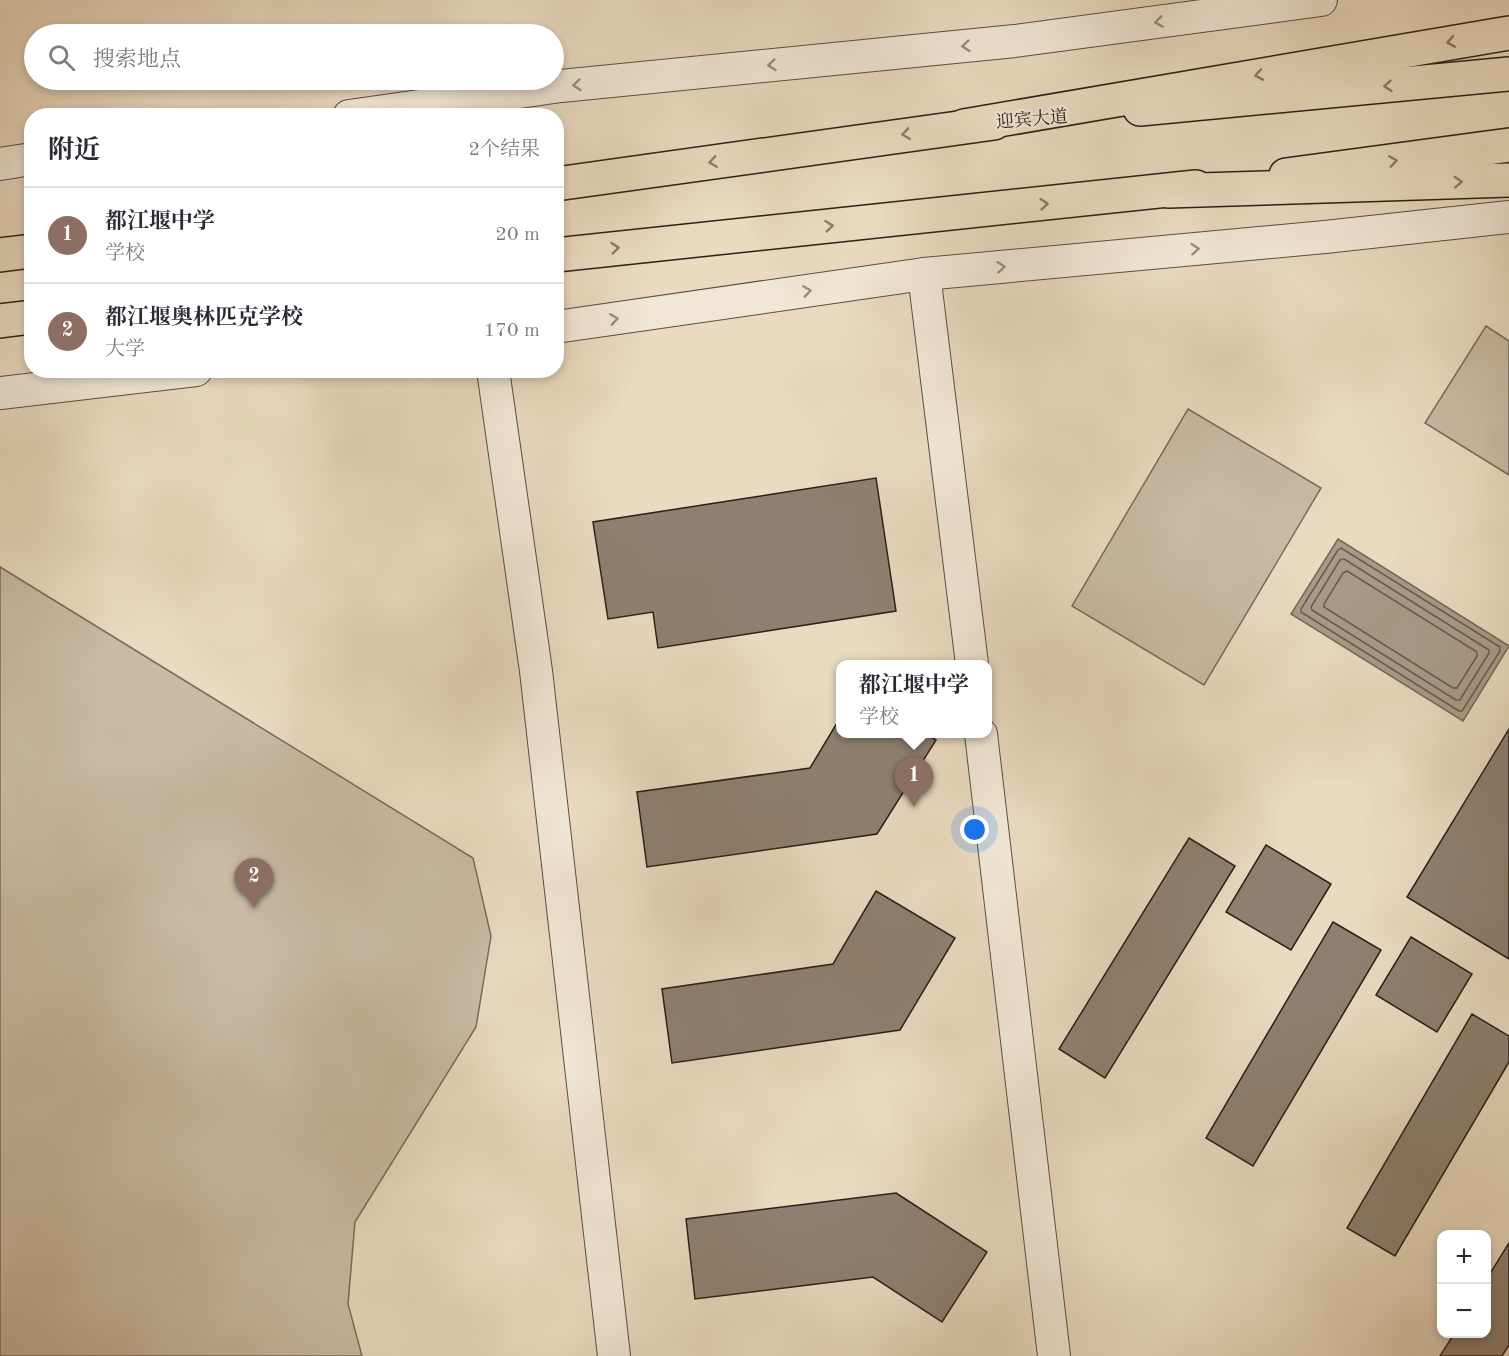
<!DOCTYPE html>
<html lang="zh">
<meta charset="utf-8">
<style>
body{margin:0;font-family:"Old Standard TT","Noto Serif SC",serif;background:#f2f2f3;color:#2b2b33}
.controls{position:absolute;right:18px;bottom:18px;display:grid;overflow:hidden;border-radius:12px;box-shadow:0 3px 9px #0003}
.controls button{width:54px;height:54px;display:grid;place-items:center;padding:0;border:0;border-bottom:2px solid #e1e1e2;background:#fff;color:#2b2b33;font:30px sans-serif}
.you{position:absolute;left:975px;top:830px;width:21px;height:21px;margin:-15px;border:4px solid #fff;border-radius:50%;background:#1a73e8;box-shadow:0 0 0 9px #1a73e833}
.badge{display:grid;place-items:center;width:39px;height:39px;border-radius:50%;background:#8f2418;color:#fff;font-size:20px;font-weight:700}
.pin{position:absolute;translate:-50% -50px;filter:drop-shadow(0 2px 3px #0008)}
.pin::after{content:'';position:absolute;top:32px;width:21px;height:18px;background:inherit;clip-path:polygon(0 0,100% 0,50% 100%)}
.popup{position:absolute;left:836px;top:660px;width:156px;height:78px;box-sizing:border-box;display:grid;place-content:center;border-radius:12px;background:#fff;filter:drop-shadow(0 2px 4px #0005);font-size:20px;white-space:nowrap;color:#7c7c81}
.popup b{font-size:22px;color:#2b2b33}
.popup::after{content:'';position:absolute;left:50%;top:100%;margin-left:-12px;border:12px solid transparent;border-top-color:#fff}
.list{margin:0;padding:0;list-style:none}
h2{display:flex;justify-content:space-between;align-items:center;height:78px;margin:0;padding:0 24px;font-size:26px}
h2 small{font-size:20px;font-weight:400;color:#7c7c81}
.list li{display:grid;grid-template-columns:39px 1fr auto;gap:18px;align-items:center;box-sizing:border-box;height:96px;padding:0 24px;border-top:2px solid #e1e1e2}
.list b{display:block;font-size:22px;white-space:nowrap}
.list p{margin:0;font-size:20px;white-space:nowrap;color:#7c7c81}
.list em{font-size:20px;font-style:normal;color:#7c7c81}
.icon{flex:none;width:33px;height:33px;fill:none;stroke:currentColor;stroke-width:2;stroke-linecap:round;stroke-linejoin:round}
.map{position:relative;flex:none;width:1509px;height:1356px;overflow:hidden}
.search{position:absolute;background:#fff;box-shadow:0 3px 9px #0003;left:24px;top:24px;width:540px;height:66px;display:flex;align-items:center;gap:15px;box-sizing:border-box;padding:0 21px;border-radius:33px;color:#7c7c81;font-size:22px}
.panel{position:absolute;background:#fff;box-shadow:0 3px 9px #0003;left:24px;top:108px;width:540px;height:270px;border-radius:24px}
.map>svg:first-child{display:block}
</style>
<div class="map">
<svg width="1509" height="1356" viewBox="0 0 1509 1356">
<rect width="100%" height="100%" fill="#e9dac0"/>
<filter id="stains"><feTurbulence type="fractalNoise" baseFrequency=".00333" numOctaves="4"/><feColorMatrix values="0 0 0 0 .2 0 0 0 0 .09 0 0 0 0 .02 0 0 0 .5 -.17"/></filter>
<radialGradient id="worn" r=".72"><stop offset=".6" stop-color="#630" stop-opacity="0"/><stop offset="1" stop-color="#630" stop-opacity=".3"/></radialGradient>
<!-- green -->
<g fill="#c9baa4" stroke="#7a6c60" stroke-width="1.5">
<polygon points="1486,326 1509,341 1509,475 1425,423"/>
<polygon points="1188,409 1321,488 1204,685 1072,606"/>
<polygon points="0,567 473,858 491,936 476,1027 355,1222 348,1304 362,1356 0,1356"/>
</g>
<!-- water -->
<polygon fill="#a89a88" stroke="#76695c" stroke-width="1.5" points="1338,539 1509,646 1463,721 1291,614"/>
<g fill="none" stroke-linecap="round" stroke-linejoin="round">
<!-- shore -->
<g stroke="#6a5c52" stroke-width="1.5">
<polygon points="1341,548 1500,647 1500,651 1462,711 1459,711 1301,612 1301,609 1338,550"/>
<polygon points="1344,559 1489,650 1489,653 1460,700 1456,700 1312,610 1311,607 1340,560"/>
<polygon points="1347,571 1477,652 1477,656 1457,688 1453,688 1324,607 1324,604 1343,573"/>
</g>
</g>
<!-- building -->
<g fill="#8e8071" stroke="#2b1f1b" stroke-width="1.5">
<polygon points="876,478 896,611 658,648 653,612 608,619 593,522"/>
<polygon points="840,718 840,734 925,734 936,740 877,834 647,867 637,792 810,768"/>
<polygon points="1509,729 1509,959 1407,897"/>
<polygon points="1189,838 1235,866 1105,1078 1059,1049"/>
<polygon points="1266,845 1331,884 1291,950 1226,912"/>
<polygon points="876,891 955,938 900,1030 672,1063 662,989 833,964"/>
<polygon points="1333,922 1381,950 1253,1166 1206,1138"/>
<polygon points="1411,937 1472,974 1437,1032 1376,995"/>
<polygon points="1472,1014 1509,1036 1509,1062 1395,1256 1347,1228"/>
<polygon points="896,1193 987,1252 942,1322 873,1277 695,1299 686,1219"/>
<polygon points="1509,1243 1509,1345 1502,1356 1440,1356 1454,1334 1486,1334 1486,1280"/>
</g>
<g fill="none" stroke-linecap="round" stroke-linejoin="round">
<defs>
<g id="minor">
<polyline points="349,116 561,86 1015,41 1321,0"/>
<polyline points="0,164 32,159"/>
<polyline points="924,274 972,664"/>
<polyline points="556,327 924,274 1325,237 1509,217"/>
<polyline points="493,370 536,671 614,1356"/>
<polyline points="0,393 196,370"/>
<polyline points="981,734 1054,1356"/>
</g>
<g id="major">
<polyline points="1140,109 1509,74"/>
<polyline points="1286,175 1509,145"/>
<polyline points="556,184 994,123"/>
<polyline points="0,255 32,251"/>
<polyline points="556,255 1196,187"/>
<polyline points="0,321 32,317"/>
</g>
<g id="highway">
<polyline points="964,126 1509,33"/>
<polyline points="1168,191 1509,180"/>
</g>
</defs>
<!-- minor casing -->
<use href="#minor" stroke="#5a4e44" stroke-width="34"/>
<!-- major casing -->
<use href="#major" stroke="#2b1f1b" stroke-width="36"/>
<!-- highway casing -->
<use href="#highway" stroke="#2b1f1b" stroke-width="36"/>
<!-- minor -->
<use href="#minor" stroke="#f1e7d6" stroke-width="32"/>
<!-- major -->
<use href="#major" stroke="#e9dac0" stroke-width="33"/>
<!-- highway -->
<use href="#highway" stroke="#e9dac0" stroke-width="33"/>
</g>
<!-- one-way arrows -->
<defs><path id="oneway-chevron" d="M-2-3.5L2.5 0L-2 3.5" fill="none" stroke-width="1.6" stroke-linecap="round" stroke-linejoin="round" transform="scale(1.5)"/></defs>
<g stroke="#988d82">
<use href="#oneway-chevron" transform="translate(1159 22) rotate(172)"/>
<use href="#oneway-chevron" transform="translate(966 46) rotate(174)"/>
<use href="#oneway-chevron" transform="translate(772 65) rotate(174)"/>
<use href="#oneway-chevron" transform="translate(577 85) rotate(174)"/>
<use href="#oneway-chevron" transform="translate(1195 249) rotate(-5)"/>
<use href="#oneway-chevron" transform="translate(1001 267) rotate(-5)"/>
<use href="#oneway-chevron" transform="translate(807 291) rotate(-8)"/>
<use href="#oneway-chevron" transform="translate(614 319) rotate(-8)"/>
</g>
<g stroke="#8a7c6e">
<use href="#oneway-chevron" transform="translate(1451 42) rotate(170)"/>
<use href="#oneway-chevron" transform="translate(1259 75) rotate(170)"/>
<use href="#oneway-chevron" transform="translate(1388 86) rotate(175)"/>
<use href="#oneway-chevron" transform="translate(906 134) rotate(172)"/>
<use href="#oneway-chevron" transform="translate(1393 161) rotate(-8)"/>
<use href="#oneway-chevron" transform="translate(713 162) rotate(172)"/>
<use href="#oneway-chevron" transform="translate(1458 182) rotate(-2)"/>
<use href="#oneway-chevron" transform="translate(1044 204) rotate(-6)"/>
<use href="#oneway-chevron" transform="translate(829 226) rotate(-6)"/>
<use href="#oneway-chevron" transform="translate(615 248) rotate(-6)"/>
</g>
<g text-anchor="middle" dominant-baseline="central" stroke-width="4.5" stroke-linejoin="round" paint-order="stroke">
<!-- street labels -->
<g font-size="18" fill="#2b1f1b" stroke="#f1e7d6">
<text transform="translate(1032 120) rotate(-5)">迎宾大道</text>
</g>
</g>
<rect width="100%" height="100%" filter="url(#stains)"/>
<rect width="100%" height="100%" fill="url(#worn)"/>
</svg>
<div class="controls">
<button>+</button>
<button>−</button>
</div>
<div class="you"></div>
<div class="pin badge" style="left:914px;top:807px;background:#8d6e63">1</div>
<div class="popup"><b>都江堰中学</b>学校</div>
<div class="pin badge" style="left:254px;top:908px;background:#8d6e63">2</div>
<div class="search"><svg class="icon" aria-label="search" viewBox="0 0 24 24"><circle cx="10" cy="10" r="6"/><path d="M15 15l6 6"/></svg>搜索地点</div>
<section class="panel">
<h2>附近<small>2个结果</small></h2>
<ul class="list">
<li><span class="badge" style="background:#8d6e63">1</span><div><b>都江堰中学</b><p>学校</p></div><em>20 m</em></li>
<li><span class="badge" style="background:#8d6e63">2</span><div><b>都江堰奥林匹克学校</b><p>大学</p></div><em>170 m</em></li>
</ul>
</section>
</div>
